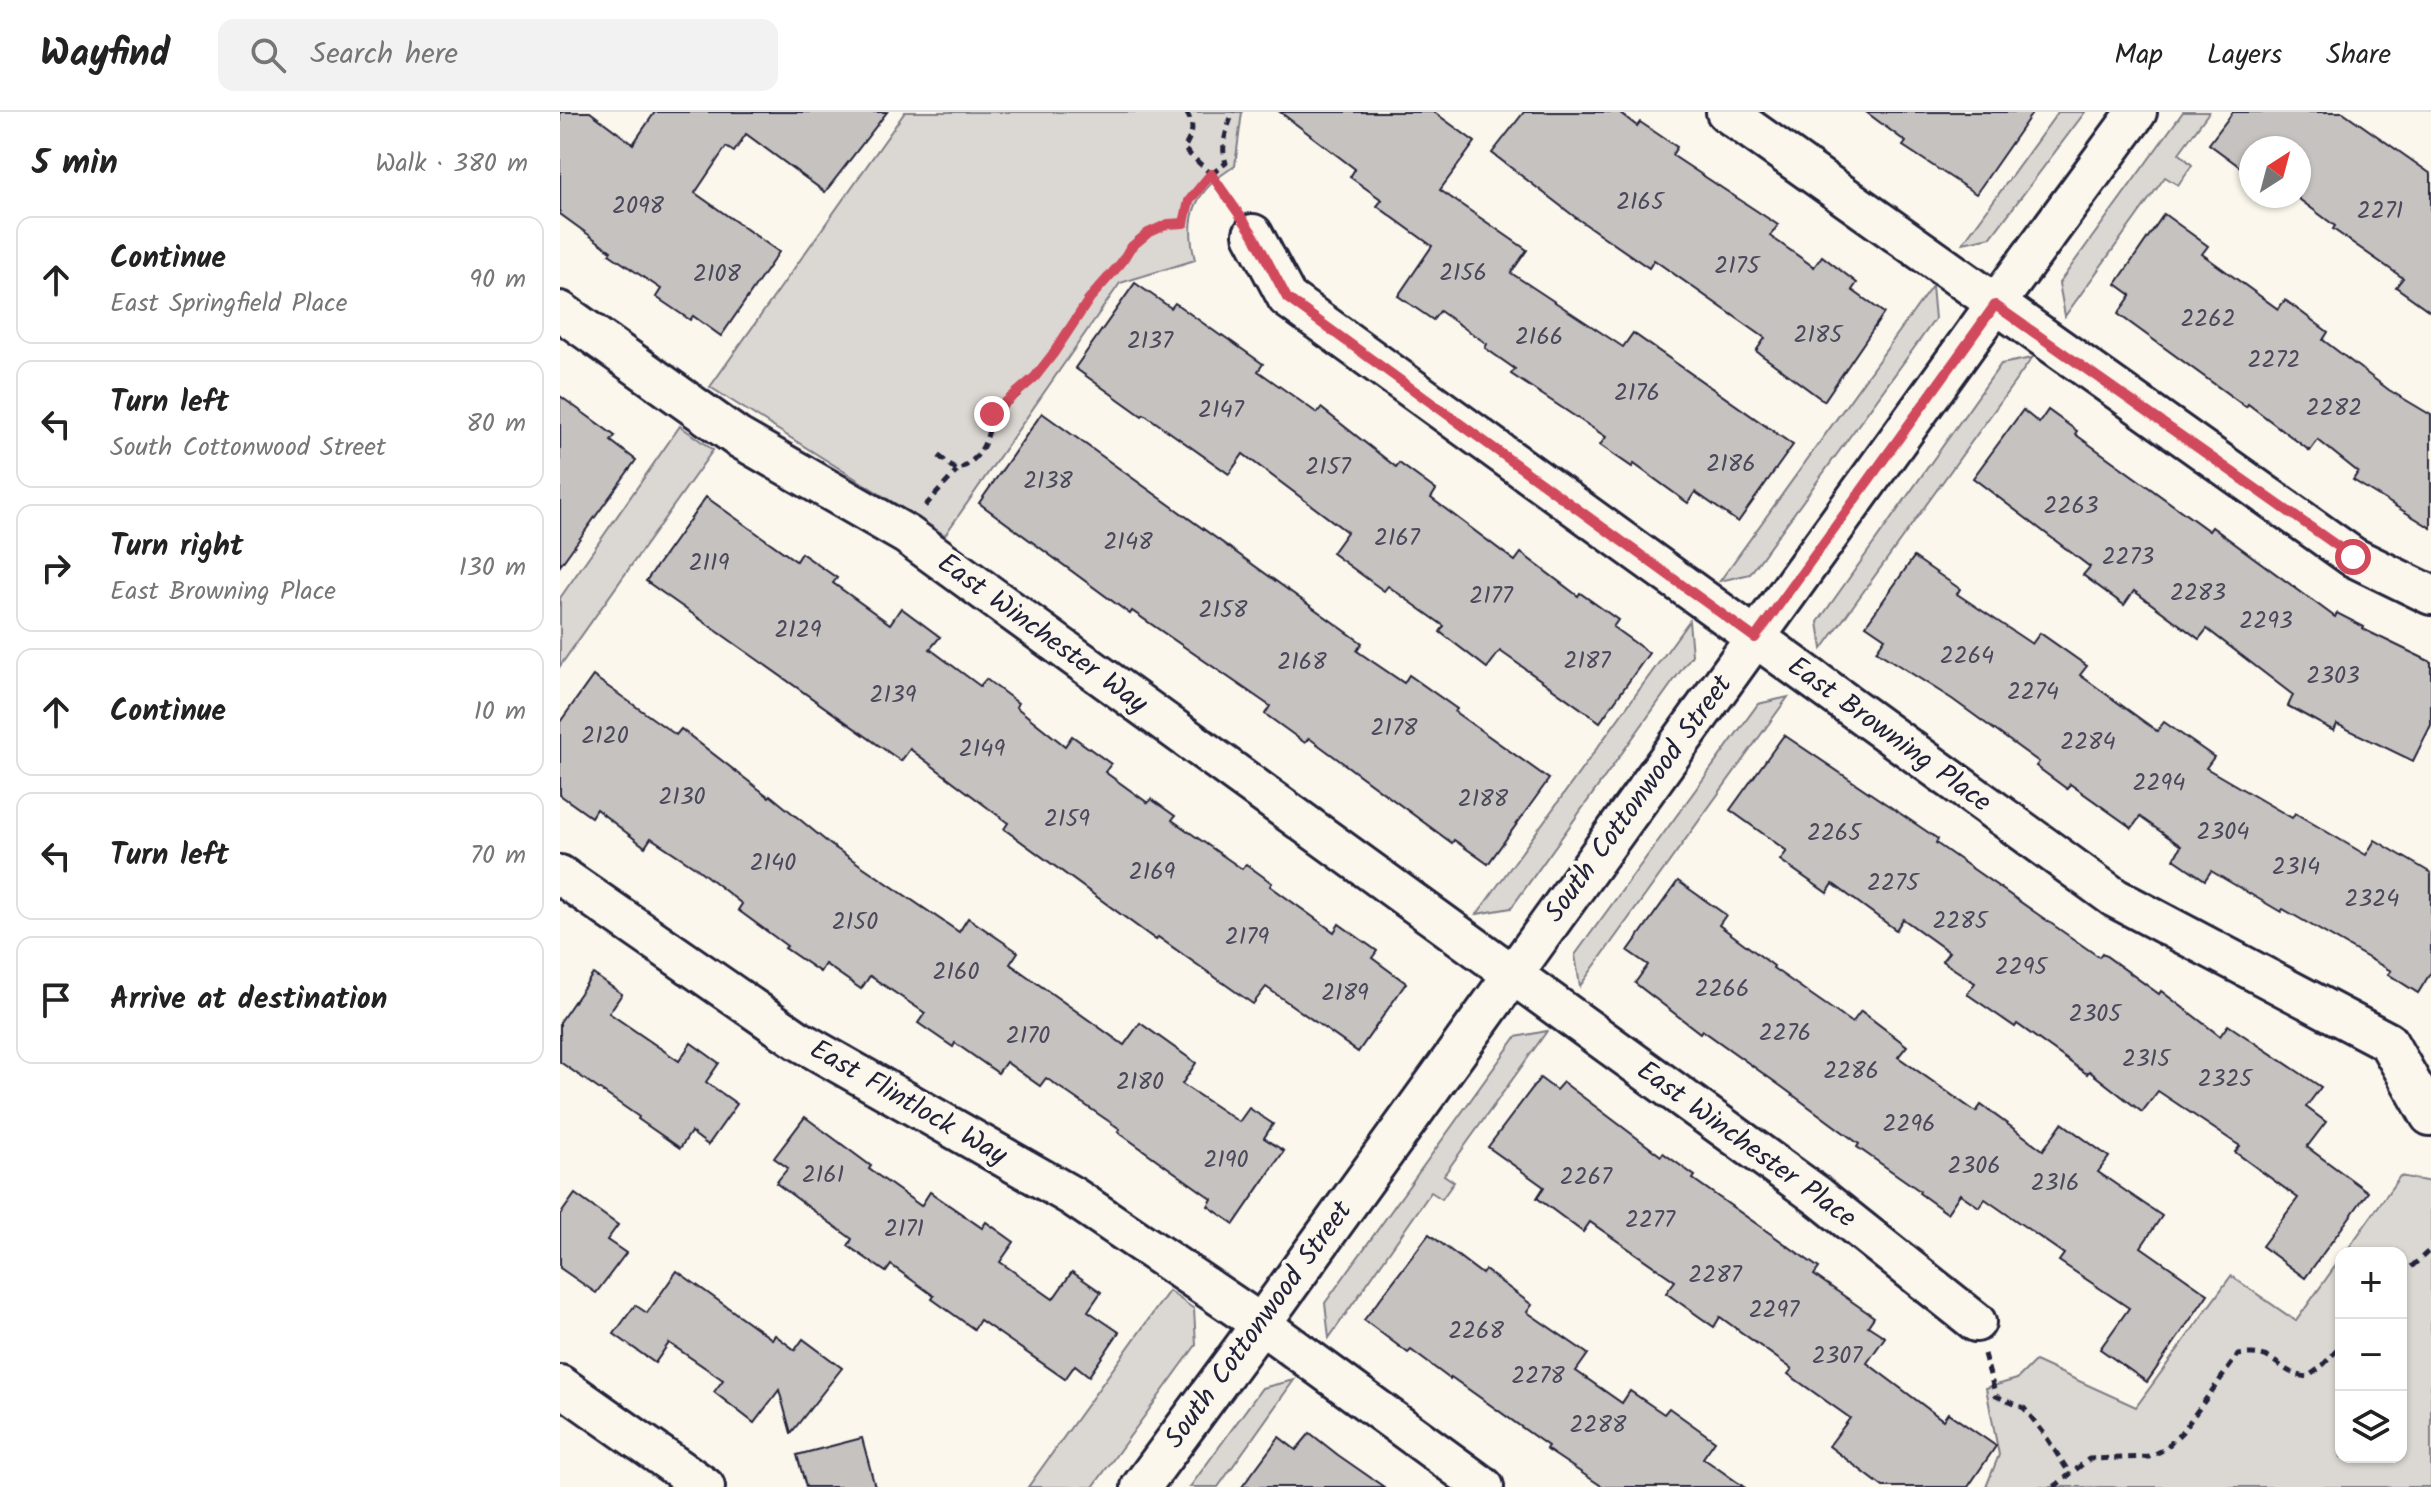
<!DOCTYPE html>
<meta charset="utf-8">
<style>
body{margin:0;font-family:Kalam,sans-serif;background:#f2f2f2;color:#222}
.controls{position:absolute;right:24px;bottom:24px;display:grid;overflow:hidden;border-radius:16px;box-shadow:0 2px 6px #0004}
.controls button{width:72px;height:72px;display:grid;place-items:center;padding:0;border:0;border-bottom:2px solid #e0e0e0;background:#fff;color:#222;font:40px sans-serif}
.compass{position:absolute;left:1679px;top:24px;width:72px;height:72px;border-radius:50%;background:#fff;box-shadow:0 2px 6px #0004;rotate:36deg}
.stop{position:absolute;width:24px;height:24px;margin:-18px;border:6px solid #d1495b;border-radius:50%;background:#fff}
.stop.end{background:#d1495b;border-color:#fff;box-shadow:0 2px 8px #0008}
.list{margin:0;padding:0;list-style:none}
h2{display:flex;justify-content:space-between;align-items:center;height:104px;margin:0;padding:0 32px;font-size:34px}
h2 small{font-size:26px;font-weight:400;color:#767676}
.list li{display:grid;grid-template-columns:52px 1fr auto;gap:24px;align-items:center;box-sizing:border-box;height:128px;margin:0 16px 16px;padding:0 16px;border:2px solid #e0e0e0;border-radius:16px}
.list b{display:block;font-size:30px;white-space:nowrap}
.list p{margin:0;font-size:26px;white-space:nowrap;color:#767676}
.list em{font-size:26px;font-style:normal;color:#767676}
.icon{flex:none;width:44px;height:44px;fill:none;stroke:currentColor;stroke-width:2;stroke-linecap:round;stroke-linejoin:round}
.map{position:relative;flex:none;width:1871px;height:1375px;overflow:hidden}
header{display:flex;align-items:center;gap:48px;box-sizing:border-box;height:112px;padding:0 40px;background:#fff;border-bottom:2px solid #e0e0e0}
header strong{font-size:38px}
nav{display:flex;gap:44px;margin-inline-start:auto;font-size:28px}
.search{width:560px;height:72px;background:#f2f2f2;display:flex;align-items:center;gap:20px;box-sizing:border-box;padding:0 28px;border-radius:16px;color:#767676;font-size:30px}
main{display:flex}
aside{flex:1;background:#fff}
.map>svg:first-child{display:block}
</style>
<header>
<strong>Wayfind</strong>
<div class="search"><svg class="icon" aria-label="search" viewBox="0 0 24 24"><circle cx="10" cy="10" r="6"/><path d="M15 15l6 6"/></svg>Search here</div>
<nav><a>Map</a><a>Layers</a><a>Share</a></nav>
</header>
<main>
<aside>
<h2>5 min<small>Walk · 380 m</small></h2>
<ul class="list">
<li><svg class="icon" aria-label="ahead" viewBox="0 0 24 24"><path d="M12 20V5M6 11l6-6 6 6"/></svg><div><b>Continue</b><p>East Springfield Place</p></div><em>90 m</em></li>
<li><svg class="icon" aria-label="left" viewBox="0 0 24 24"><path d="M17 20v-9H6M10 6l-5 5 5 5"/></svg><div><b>Turn left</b><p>South Cottonwood Street</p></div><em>80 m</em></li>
<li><svg class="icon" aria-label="right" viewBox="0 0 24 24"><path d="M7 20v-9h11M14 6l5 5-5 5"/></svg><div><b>Turn right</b><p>East Browning Place</p></div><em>130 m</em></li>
<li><svg class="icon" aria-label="ahead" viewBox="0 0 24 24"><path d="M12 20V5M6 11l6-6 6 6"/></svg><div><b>Continue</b></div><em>10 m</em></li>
<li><svg class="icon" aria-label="left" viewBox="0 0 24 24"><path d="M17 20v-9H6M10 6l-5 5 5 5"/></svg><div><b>Turn left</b></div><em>70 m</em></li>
<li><svg class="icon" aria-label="arrive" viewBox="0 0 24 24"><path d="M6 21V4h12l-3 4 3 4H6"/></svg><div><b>Arrive at destination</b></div></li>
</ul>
</aside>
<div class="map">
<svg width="1871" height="1375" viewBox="0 0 1871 1375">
<rect width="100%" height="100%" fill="#fbf7ec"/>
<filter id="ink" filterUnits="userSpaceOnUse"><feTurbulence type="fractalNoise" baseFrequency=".0125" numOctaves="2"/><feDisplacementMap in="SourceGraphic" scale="16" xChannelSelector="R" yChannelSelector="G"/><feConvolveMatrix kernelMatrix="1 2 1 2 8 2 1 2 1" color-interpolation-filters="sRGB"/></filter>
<g filter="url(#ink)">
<!-- green -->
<g fill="#dbd8d3" stroke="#7e7d87" stroke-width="2">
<path d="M345 0H682L675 54C635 78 624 103 635 148L560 171 385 423 150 275Z"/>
<polygon points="1498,0 1525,0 1431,125 1403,131"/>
<polygon points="1623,0 1649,0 1619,41 1632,53 1618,73 1605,65 1505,204 1499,171"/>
<polygon points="1372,174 1375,207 1190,462 1160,469"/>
<polygon points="1472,246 1262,537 1258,510 1441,252"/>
<polygon points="120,314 153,338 0,554 0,486"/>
<polygon points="1129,509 1132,543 951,796 917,802"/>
<polygon points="1228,585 1020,874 1015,843 1198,592"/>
<polygon points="987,919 884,1063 894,1070 882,1087 871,1080 769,1226 765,1191 956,925"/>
<polygon points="1840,1064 1871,1070 1871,1375 1426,1375 1439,1343 1426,1276 1457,1267 1475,1249 1576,1295 1671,1164 1736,1209 1781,1146 1781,1345 1841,1345 1841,1141 1785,1141"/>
<polygon points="609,1179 634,1197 636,1233 533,1375 468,1375"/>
<polygon points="734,1268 658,1375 630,1375 702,1276"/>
</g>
<!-- building -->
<g fill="#c6c2c0" stroke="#22223b" stroke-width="2">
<polygon points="0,0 30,0 73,32 95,0 327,0 265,80 186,22 174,40 166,35 135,81 219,140 161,224 133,204 130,208 96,185 101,177 49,142 51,139 0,102"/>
<polygon points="720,0 874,0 915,30 880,78 967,138 951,161 1063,235 1073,221 1233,333 1178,410 1135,380 1128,391 1074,352 1072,355 1040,333 1046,325 951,262 955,257 925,236 927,232 880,199 873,208 838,184 872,134 817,94 822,88 790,65 795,57"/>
<polygon points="964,0 1059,0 1077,14 1080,10 1117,35 1112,43 1218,113 1210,124 1254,155 1262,144 1297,171 1292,178 1324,201 1264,289 1196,239 1205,226 1094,148 1089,156 1015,105 932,41"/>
<polygon points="1306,0 1473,0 1416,82 1343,34 1346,30"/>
<polygon points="1673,0 1783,0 1871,62 1871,200 1836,175 1843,166 1773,117 1775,114 1735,84 1739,84 1739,36 1691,36 1691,63 1649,32"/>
<polygon points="1604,102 1648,134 1642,142 1718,197 1725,188 1768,220 1763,228 1829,278 1871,303 1871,416 1793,368 1798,360 1758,328 1750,339 1688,292 1686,295 1558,202 1571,183 1556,172"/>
<polygon points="575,171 611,196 615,191 661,224 662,223 703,252 698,259 757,301 761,296 836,355 839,351 876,378 871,386 955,449 961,441 1018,484 1020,481 1058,508 1053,515 1089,541 1040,610 940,539 927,556 880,520 884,514 828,474 824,479 772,441 787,420 683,342 669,362 584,302 582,304 515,256"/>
<polygon points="0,284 55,324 51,329 76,348 0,454"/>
<polygon points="1463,298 1479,311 1488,298 1517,319 1515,322 1649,419 1652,415 1775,505 1777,501 1804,515 1803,517 1871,550 1871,613 1853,649 1777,612 1774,619 1728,594 1733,583 1647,517 1639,527 1574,479 1564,493 1523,463 1530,455 1413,366"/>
<polygon points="482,301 802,531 797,539 844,571 849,563 897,597 895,600 989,667 928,752 894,728 892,731 749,626 745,631 705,602 710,594 572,499 570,502 419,391"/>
<polygon points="146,385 236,449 241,441 277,466 273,471 330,512 341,496 380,525 370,537 420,574 426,567 458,591 456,595 505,634 512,624 551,652 545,660 588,691 591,687 615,704 612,708 682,757 686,752 712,771 710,774 774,820 779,812 817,839 812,846 846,871 798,940 706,875 693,892 598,825 596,828 444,717 448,711 350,637 341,649 86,469"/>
<polygon points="1354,445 1400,477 1397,482 1472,532 1480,521 1527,554 1520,563 1597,619 1604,610 1654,645 1646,656 1732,706 1735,701 1806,743 1815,728 1871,761 1871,860 1858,881 1828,862 1831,859 1723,797 1721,800 1651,759 1645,768 1614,747 1621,734 1580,705 1572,716 1510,672 1507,677 1476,654 1479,650 1392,587 1316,539 1325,526 1306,513"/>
<polygon points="33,564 116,623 121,617 209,685 210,683 271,733 399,820 408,806 458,840 450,852 564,933 580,911 636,951 622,972 679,1010 689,996 713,1012 704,1026 724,1039 674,1112 648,1094 652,1087 558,1020 560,1017 486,966 480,974 446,950 438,961 395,931 393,935 358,911 365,901 310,864 301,877 265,852 260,860 225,836 227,834 178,798 182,792 135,755 91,726 85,735 36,697 31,705 0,683 0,610"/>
<polygon points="1224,623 1378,727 1376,731 1539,845 1542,841 1599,882 1601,879 1660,924 1668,913 1761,975 1746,995 1766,1010 1747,1035 1808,1080 1745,1166 1702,1134 1738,1086 1675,1040 1680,1034 1598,979 1582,1000 1529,959 1527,962 1457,912 1455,915 1407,882 1415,871 1382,849 1389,840 1343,807 1336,818 1273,772 1267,781 1220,748 1227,739 1170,698"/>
<polygon points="1118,769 1166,803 1159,813 1214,854 1213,856 1292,911 1301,899 1347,934 1338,945 1416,1000 1421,993 1483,1038 1502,1011 1549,1045 1538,1060 1602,1104 1581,1135 1648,1182 1587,1270 1540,1237 1569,1196 1499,1149 1504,1142 1425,1087 1419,1095 1400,1082 1387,1101 1359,1081 1360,1079 1297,1035 1299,1032 1222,975 1142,918 1140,921 1075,871 1088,853 1068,839"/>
<polygon points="33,862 62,882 49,901 119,949 131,931 159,951 146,970 177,992 148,1033 131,1020 120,1036 78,1007 79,1005 0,950 0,910"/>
<polygon points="980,966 996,978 1003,970 1101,1044 1103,1041 1135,1064 1133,1067 1259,1156 1254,1163 1314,1205 1308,1214 1325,1225 1307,1251 1383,1308 1388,1301 1436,1334 1408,1375 1323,1375 1269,1334 1290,1306 1228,1262 1232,1257 1160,1205 1154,1215 1106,1181 1115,1169 1030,1110 1023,1120 977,1086 984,1075 928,1035"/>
<polygon points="245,1005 311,1054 309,1057 361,1094 370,1080 422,1116 426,1110 454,1130 440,1150 493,1187 512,1160 541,1180 528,1199 559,1220 529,1264 515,1253 505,1267 420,1208 414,1217 372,1187 374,1184 331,1153 326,1160 288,1134 292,1127 216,1071 228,1056 214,1046"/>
<polygon points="15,1082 58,1113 47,1128 66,1141 36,1181 0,1156 0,1103"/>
<polygon points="869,1122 922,1162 925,1158 972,1193 967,1200 1028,1242 1016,1259 1062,1291 1070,1279 1104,1302 1109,1296 1155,1329 1143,1346 1184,1375 1043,1375 986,1337 988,1334 891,1265 890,1267 851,1238 848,1241 804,1208"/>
<polygon points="117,1159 212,1227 215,1223 235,1238 243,1227 282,1256 231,1321 219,1278 194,1311 154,1280 163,1268 109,1231 95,1251 54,1222 75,1193 87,1201"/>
<polygon points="750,1321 778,1343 824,1375 682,1375 719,1325 736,1338"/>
<polygon points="302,1326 315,1375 246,1375 237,1343"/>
</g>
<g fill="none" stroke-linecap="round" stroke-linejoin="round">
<defs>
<g id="minor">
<polyline points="1166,0 1793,445 1871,483"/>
<polyline points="693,122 727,186 1555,786 1828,930 1870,1004"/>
<polyline points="0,199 177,325 347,423 1258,1084 1416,1210"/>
<polyline points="0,763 238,928 512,1084 701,1212 924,1375"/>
<polyline points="0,1273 145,1375"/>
<polyline points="581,1375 701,1212 1435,193 1577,0"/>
</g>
</defs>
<!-- minor casing -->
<use href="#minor" stroke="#22223b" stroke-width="44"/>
<!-- path -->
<g stroke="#22223b" stroke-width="5" stroke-dasharray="8 6" stroke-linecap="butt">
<path d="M626 0C636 16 632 21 624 37L651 62 673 93"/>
<path d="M417 303C462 300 504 223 529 188 538 175 551 164 561 151 565 147 566 140 570 136 584 120 604 112 624 111 627 84 645 66 666 51 660 34 667 17 673 0"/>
<path d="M379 344 397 359C422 346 428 329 432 302"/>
<polyline points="365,394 397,359"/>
<polyline points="1841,1164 1871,1137"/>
<polyline points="1424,1242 1436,1284 1464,1296 1483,1320 1510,1362"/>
<path d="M1494 1375 1529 1347 1589 1345 1605 1337 1622 1320 1678 1243C1687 1242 1697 1241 1705 1244 1722 1252 1724 1261 1747 1265L1760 1256 1781 1234"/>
</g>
<!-- minor -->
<use href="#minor" stroke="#fbf7ec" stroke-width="38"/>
</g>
</g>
<g fill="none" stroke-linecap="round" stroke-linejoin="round" filter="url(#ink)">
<!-- route -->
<polyline stroke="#d1495b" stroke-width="10" points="432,302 475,265 493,242 530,186 561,151 570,136 588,121 608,112 624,111 629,89 651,62 693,122 727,186 1195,526 1435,193 1793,445"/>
</g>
<g text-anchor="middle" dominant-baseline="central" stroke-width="8" stroke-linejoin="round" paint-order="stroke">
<!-- number labels -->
<g font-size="24" fill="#4b4a5c">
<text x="1080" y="90">2165</text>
<text x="78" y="94">2098</text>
<text x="1820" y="99">2271</text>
<text x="1177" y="154">2175</text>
<text x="903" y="161">2156</text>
<text x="157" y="162">2108</text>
<text x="1648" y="207">2262</text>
<text x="1258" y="223">2185</text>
<text x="979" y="225">2166</text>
<text x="590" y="229">2137</text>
<text x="1714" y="248">2272</text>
<text x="1077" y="281">2176</text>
<text x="1774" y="296">2282</text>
<text x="661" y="298">2147</text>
<text x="1171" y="352">2186</text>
<text x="768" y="355">2157</text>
<text x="488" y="369">2138</text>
<text x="1511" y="394">2263</text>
<text x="837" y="426">2167</text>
<text x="568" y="430">2148</text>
<text x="1568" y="445">2273</text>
<text x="149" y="451">2119</text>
<text x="1638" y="481">2283</text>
<text x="931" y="484">2177</text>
<text x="663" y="498">2158</text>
<text x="1706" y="509">2293</text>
<text x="238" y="518">2129</text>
<text x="1407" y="544">2264</text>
<text x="1027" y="549">2187</text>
<text x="742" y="550">2168</text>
<text x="1773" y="564">2303</text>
<text x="1473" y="580">2274</text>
<text x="333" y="583">2139</text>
<text x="834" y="616">2178</text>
<text x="45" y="624">2120</text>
<text x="1528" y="630">2284</text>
<text x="422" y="637">2149</text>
<text x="1599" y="671">2294</text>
<text x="122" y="685">2130</text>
<text x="923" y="687">2188</text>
<text x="507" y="707">2159</text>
<text x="1663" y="720">2304</text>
<text x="1274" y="721">2265</text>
<text x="213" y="751">2140</text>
<text x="1736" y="755">2314</text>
<text x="592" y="760">2169</text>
<text x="1333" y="771">2275</text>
<text x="1812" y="787">2324</text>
<text x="1400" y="809">2285</text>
<text x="295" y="810">2150</text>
<text x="687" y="825">2179</text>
<text x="1461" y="855">2295</text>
<text x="396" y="860">2160</text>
<text x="1162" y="877">2266</text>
<text x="785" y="881">2189</text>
<text x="1535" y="902">2305</text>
<text x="1225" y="921">2276</text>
<text x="468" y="924">2170</text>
<text x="1586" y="947">2315</text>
<text x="1291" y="959">2286</text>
<text x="1665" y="967">2325</text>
<text x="580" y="970">2180</text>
<text x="1349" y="1012">2296</text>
<text x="666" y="1048">2190</text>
<text x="1414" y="1054">2306</text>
<text x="263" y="1063">2161</text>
<text x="1026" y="1065">2267</text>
<text x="1495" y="1071">2316</text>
<text x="1090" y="1108">2277</text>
<text x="344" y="1117">2171</text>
<text x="1155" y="1163">2287</text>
<text x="1214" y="1198">2297</text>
<text x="916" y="1219">2268</text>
<text x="1277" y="1244">2307</text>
<text x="978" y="1264">2278</text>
<text x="1038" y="1313">2288</text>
</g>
<!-- street labels -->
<g font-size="28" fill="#22223b" stroke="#fbf7ec">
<text transform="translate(482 522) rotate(36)">East Winchester Way</text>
<text transform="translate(1329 623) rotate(36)">East Browning Place</text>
<text transform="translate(1079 687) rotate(-54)">South Cottonwood Street</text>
<text transform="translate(348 991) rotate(30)">East Flintlock Way</text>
<text transform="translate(1186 1033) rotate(36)">East Winchester Place</text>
<text transform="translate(699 1213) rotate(-54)">South Cottonwood Street</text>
</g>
</g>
</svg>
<div class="controls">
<button>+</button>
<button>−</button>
<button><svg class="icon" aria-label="layers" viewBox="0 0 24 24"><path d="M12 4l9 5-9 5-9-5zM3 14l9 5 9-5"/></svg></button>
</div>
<svg class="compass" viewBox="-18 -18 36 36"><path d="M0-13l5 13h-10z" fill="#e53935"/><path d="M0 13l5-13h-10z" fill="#767676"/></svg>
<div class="stop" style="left:1793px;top:445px"></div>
<div class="stop end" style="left:432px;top:302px"></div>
</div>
</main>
